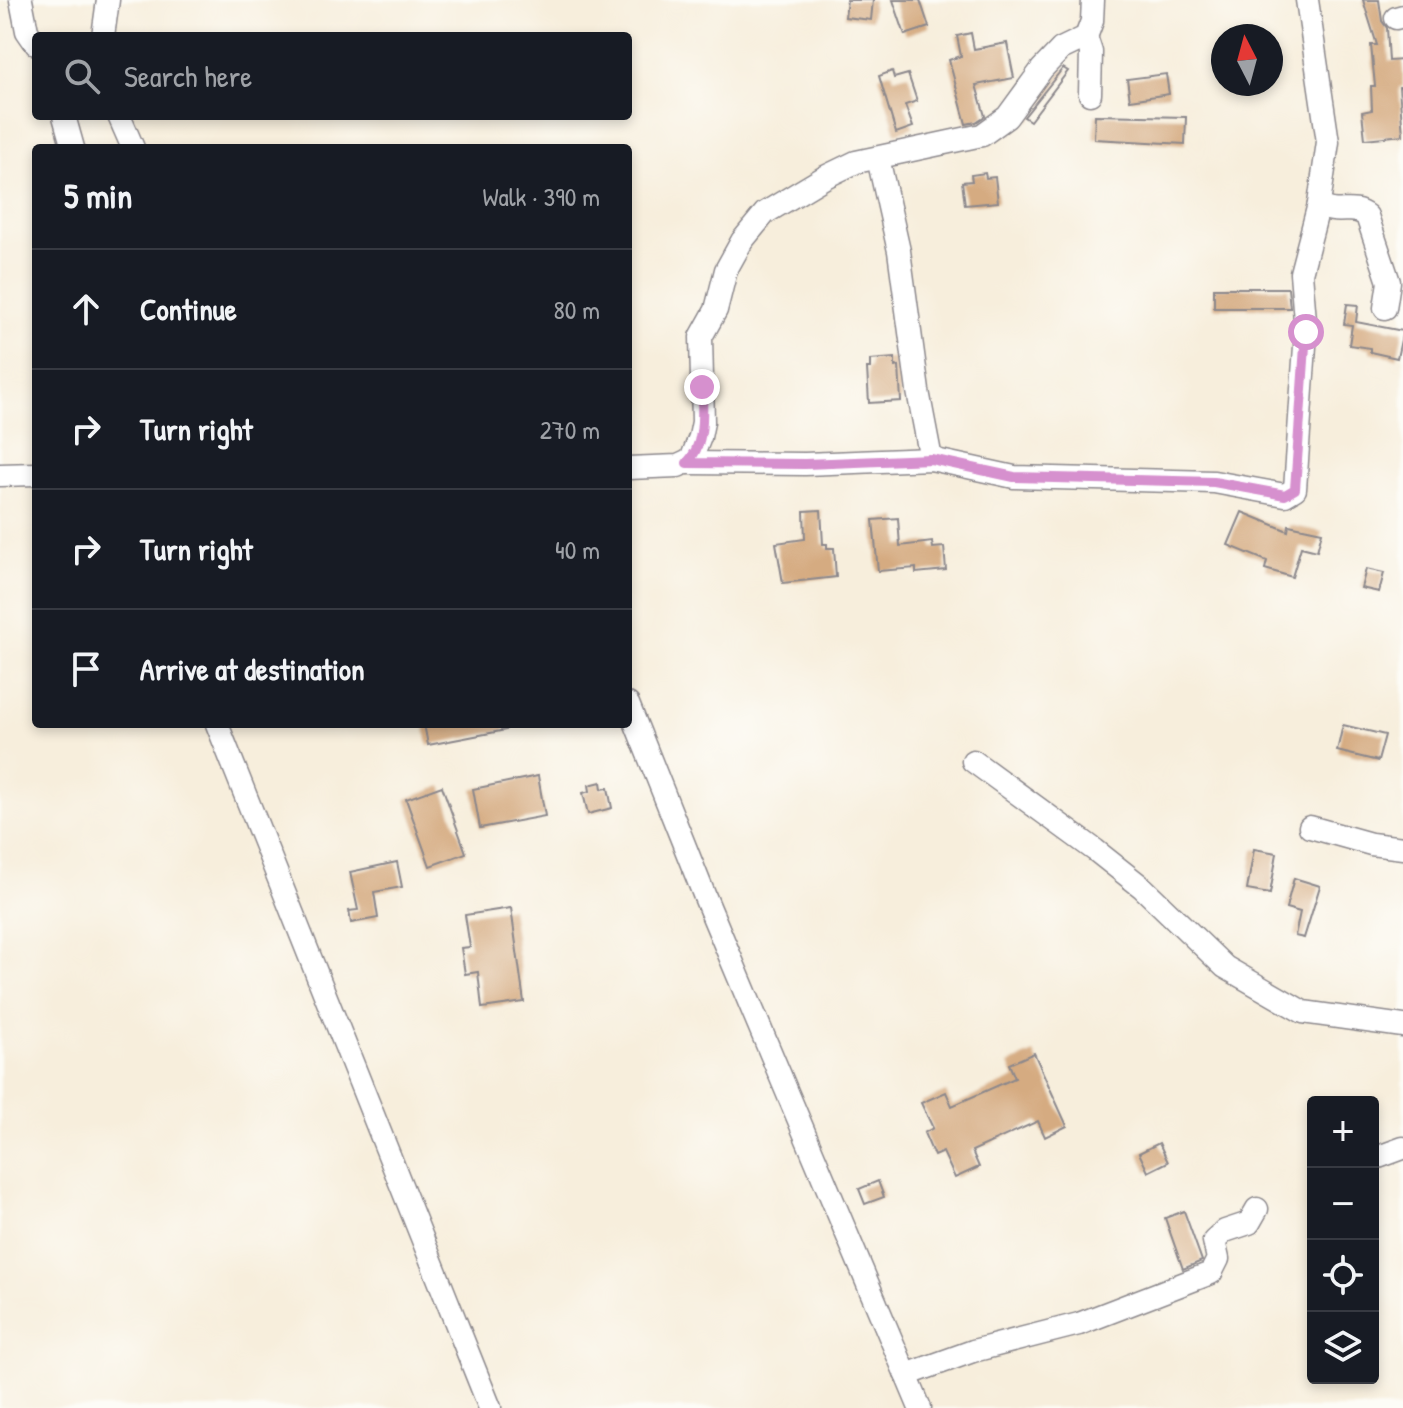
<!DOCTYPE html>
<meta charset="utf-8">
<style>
body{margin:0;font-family:"Patrick Hand",sans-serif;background:#242831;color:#f1f3f6}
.controls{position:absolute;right:24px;bottom:24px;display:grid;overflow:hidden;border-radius:8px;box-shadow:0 4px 12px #0003}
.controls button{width:72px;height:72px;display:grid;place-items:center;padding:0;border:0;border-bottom:2px solid #363941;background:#171b24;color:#f1f3f6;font:40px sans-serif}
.compass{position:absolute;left:1211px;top:24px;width:72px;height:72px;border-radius:50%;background:#171b24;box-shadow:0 4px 12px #0003;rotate:354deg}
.stop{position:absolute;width:24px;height:24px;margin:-18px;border:6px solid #d690ce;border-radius:50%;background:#fff}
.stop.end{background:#d690ce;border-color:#fff;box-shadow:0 2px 8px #0008}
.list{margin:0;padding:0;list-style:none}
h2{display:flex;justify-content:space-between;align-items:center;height:104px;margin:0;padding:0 32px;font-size:34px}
h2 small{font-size:26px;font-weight:400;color:#9ea1a6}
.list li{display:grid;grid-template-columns:52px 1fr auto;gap:24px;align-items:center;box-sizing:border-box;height:120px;padding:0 32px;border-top:2px solid #363941}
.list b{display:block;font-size:30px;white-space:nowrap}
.list em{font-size:26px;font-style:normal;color:#9ea1a6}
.icon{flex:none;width:44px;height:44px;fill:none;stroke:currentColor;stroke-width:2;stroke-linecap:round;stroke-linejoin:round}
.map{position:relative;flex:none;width:1403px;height:1408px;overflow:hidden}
.search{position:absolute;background:#171b24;box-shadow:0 4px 12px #0003;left:32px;top:32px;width:600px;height:88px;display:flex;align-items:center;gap:20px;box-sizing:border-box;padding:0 28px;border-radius:8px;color:#9ea1a6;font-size:30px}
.panel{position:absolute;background:#171b24;box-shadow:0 4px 12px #0003;left:32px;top:144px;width:600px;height:584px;border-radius:8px}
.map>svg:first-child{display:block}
</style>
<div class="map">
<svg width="1403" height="1408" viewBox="0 0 1403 1408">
<rect width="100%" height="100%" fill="#fdfcf7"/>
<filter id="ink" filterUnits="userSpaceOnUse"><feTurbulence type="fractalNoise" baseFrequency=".0125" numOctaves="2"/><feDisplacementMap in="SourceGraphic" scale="16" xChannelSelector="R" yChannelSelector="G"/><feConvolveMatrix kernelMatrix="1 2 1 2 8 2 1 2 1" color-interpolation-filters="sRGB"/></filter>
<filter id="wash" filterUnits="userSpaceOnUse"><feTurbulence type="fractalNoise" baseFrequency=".006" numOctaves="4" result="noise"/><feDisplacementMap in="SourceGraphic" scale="32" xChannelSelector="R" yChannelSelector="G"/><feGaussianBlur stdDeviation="1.8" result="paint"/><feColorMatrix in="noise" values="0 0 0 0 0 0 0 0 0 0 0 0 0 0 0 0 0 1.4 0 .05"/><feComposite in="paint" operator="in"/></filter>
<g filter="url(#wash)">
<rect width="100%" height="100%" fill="#f7eedc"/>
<g id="blocks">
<!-- building -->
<g fill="#d5ab81">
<polygon points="847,0 873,0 871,20 845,17"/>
<polygon points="893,0 920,0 929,27 905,35"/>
<polygon points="1363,0 1379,0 1382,21 1387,28 1389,61 1403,60 1403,87 1399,87 1403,135 1365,139 1362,112 1372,110 1371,86 1375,86 1371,45 1377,45"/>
<polygon points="971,33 974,49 1007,43 1014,78 976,85 985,116 976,122 966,124 949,60 961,56 957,36"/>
<polygon points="1063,68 1068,71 1030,121 1024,117"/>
<polygon points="892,71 894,78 908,74 917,101 905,105 913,127 896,133 879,76"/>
<polygon points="1166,74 1169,94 1130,100 1127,79"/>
<polygon points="1095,115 1186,117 1185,144 1094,139"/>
<polygon points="985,173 986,178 995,177 998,202 965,205 962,182 972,181 971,175"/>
<polygon points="1214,288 1288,288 1290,308 1214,308"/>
<polygon points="1347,304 1358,305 1356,322 1403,331 1397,358 1370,352 1370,348 1349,345 1352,325 1344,324"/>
<polygon points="895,358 895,367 899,366 901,401 869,403 867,368 870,368 870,360"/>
<polygon points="821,510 823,544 827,544 827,548 834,548 836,577 783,583 776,543 805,539 804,511"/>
<polygon points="1242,512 1288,531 1289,525 1322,532 1317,551 1301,547 1292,577 1265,569 1267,561 1228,545"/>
<polygon points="898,518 900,546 932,542 933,548 944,547 946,570 916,573 916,568 878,571 873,520"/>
<polygon points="1366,569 1384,573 1379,592 1361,588"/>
<polygon points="424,724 505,724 506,730 428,745"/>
<polygon points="1343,725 1385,735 1378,761 1337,751"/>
<polygon points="538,776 545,816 480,828 473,789"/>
<polygon points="601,782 602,789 608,788 612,808 588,814 583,793 590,791 589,785"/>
<polygon points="442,786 466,853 430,866 406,799"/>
<polygon points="1254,849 1277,853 1270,894 1247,890"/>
<polygon points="397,862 402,887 374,892 378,918 351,923 349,911 358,910 350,872"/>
<polygon points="1294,878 1320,886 1304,938 1295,936 1300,912 1286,908"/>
<polygon points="511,908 524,1002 482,1008 478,972 465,974 461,948 470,947 465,915"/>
<polygon points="1034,1053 1067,1126 1045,1137 1038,1121 972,1151 979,1167 955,1178 943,1152 934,1156 924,1133 933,1128 921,1103 946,1092 952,1106 1015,1078 1009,1064"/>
<polygon points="1159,1143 1168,1162 1148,1172 1139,1153"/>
<polygon points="878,1181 884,1197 865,1204 859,1189"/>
<polygon points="1184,1211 1202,1261 1183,1269 1165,1218"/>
</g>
</g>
</g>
<g filter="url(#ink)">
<use href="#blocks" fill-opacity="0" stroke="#8c888c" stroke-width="2"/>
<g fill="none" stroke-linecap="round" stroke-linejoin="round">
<defs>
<g id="minor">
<polyline points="21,0 27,31 36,44"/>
<polyline points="1396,18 1403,16"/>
<polyline points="103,36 108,0"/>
<polyline points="1086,37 1091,52 1090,94"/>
<polyline points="64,116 73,148"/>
<polyline points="119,116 133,148"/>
<polyline points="878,158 899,251 918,391 931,459"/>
<path d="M1319 204C1337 218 1351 203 1367 216L1389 282 1385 308"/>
<polyline points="687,463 805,464 931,459 1014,477 1214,482 1285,495 1295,489 1306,332 1301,273 1319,204 1328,142 1307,0"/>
<polyline points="628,468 678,466 691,460 700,437 703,422 701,337 716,310 726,270 742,241 765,213 825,177 856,162 982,135 1007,117 1042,69 1061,49 1086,37 1092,21 1093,0"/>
<polyline points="0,475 36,474"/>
<polyline points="628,704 705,897 920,1408"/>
<polyline points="217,724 490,1408"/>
<polyline points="973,761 1095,850 1143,888 1225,967 1303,1012 1403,1026"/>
<polyline points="1310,827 1371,844 1403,848"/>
<polyline points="1373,1159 1403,1148"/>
<polyline points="906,1375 973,1351 1079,1324 1211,1273 1218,1259 1214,1241 1225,1231 1249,1223 1257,1209"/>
</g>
</defs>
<!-- minor casing -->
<use href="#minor" stroke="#8c888c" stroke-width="25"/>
<!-- minor -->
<use href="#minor" stroke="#fff" stroke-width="22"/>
</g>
</g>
<g fill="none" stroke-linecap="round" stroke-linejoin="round" filter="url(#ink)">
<!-- route -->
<path stroke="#d690ce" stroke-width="10" d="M702 387C702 412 706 444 687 463L805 464 931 459 1014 477 1214 482 1285 495 1295 489 1306 332"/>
</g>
</svg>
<div class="controls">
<button>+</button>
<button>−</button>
<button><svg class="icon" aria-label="locate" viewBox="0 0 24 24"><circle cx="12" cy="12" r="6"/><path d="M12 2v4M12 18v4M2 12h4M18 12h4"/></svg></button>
<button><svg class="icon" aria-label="layers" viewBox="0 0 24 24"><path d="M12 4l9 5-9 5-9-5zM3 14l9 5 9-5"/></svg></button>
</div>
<svg class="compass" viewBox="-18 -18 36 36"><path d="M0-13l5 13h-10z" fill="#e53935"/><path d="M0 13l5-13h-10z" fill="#9ea1a6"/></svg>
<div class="stop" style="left:1306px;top:332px"></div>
<div class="stop end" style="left:702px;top:387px"></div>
<div class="search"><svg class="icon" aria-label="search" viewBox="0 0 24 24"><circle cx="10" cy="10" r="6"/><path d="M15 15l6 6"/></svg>Search here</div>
<section class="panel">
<h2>5 min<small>Walk · 390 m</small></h2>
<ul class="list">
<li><svg class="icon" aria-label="ahead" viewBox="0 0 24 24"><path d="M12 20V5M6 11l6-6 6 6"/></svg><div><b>Continue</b></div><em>80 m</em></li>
<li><svg class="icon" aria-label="right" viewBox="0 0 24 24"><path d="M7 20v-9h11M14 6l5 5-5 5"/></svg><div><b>Turn right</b></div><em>270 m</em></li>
<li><svg class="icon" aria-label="right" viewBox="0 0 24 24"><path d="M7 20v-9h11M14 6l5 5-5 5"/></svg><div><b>Turn right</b></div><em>40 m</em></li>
<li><svg class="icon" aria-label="arrive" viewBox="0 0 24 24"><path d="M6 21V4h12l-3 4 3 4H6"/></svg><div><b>Arrive at destination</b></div></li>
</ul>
</section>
</div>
